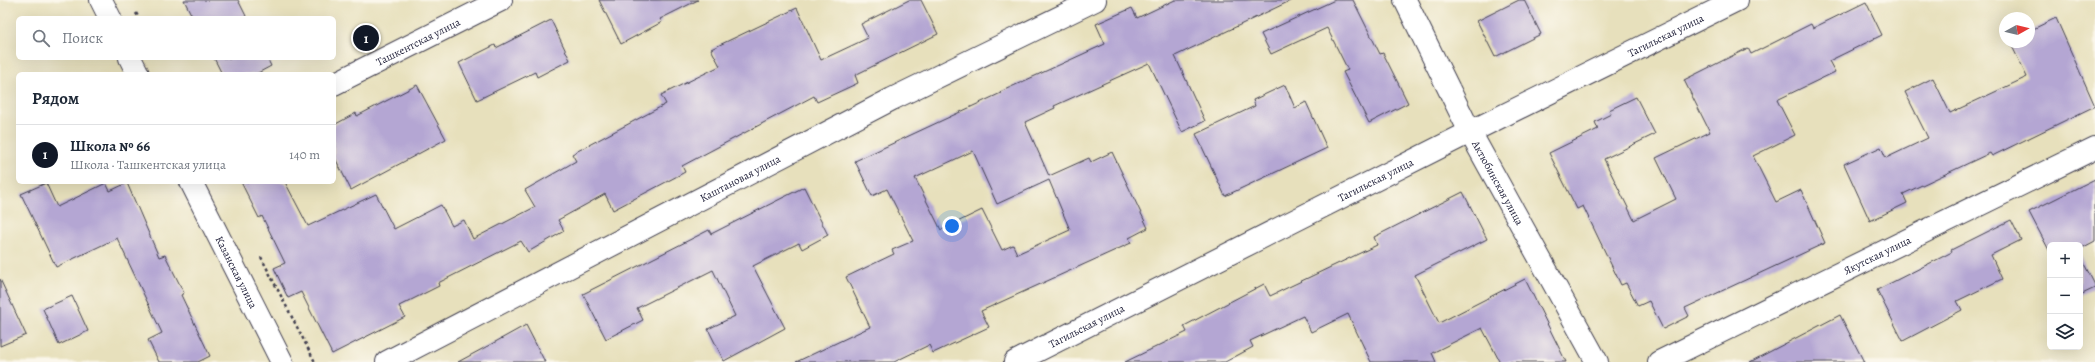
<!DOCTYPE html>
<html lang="ru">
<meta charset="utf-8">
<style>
body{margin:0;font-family:Alegreya,serif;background:#f6f6f7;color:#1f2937}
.controls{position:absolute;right:12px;bottom:12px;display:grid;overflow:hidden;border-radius:6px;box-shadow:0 4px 16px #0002}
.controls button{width:36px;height:36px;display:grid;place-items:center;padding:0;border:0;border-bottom:1px solid #e0e1e3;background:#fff;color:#1f2937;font:20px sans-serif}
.compass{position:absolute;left:1999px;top:12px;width:36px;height:36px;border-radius:50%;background:#fff;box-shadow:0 4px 16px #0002;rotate:82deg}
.you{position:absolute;left:952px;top:226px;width:14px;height:14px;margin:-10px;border:3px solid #fff;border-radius:50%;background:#1a73e8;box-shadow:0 0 0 6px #1a73e833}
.badge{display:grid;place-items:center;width:26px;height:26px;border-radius:50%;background:#111827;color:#fff;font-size:13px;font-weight:700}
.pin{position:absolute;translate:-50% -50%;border:2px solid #fff;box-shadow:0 1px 4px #0006}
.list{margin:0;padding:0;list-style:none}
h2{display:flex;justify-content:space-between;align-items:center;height:52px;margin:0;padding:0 16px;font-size:17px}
h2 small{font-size:13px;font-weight:400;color:#747a83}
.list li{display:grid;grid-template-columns:26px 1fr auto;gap:12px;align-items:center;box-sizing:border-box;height:60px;padding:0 16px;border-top:1px solid #e0e1e3}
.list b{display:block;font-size:15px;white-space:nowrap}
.list p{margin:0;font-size:13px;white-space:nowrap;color:#747a83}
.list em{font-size:13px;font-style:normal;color:#747a83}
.icon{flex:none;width:22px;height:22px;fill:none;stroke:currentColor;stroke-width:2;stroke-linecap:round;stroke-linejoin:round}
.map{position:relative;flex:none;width:2095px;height:362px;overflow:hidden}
.search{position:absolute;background:#fff;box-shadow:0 4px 16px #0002;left:16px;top:16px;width:320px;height:44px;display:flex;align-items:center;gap:10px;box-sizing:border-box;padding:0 14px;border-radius:6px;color:#747a83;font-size:15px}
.panel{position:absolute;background:#fff;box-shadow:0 4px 16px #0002;left:16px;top:72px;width:320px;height:112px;border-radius:6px}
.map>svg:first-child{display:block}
</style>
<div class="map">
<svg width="2095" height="362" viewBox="0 0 2095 362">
<rect width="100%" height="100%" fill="#fbf7ec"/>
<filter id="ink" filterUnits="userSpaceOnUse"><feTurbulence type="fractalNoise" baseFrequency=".025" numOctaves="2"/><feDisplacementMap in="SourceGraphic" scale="8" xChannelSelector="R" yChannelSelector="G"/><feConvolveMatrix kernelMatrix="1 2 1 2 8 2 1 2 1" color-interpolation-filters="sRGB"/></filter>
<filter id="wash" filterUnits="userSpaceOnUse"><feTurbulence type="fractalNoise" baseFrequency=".012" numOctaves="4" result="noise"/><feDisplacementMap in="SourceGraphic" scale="16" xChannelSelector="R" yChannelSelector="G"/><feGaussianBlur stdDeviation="0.9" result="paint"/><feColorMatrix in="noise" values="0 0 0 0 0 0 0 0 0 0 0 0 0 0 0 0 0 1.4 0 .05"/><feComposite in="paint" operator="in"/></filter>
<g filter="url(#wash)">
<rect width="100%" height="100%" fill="#e7e0bc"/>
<g id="blocks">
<!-- building -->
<g fill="#b4a6d3" fill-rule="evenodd">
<polygon points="184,0 238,0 247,18 193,18"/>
<polygon points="599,0 698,0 660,19 662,22 621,44"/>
<polygon points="909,0 921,0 938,34 855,75 858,83 817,102 814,96 682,166 685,172 613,210 605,194 558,220 564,231 528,252 521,241 438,283 439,286 399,306 405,317 332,354 301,292 288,298 274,268 285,263 262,216 259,218 241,182 285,182 308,226 376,194 394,229 441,205 452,226 464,220 473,239 535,207 525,190 576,161 572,154 666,104 661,95 720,66 711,49 797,8 821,60 868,38 861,24"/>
<path d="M1175 0H1292L1175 56 1205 121 1182 132 1149 63 1054 106 1055 108 1025 122 1049 176 1089 158 1091 162 1112 152 1148 228 1129 238 1131 243 981 311 989 327 933 353 929 345 894 362H796L870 327 846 277 894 254 892 250 913 241 887 189 872 196 855 161 1001 93 1000 92 1105 44 1096 24 1132 8 1137 18ZM973 151 997 204 1049 180 1070 230 1017 254 1013 245 1002 250 982 210 941 230 915 178Z"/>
<polygon points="1335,0 1353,0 1380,54 1383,53 1408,103 1369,123 1343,72 1348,70 1327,28 1271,54 1261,34"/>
<polygon points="1519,0 1524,0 1541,34 1495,57 1477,21"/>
<polygon points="1866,2 1882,35 1829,61 1835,72 1777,100 1795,135 1753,156 1776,202 1801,190 1825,243 1685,308 1689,316 1663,329 1649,301 1638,306 1626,283 1621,285 1583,206 1577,209 1549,153 1598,129 1595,122 1611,114 1609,110 1636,97 1655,134 1604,159 1634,220 1676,199 1656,158 1710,132 1684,80 1748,48 1751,54 1811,24 1813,28"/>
<polygon points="2056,18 2095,106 1992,156 1990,153 1903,194 1907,203 1870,221 1844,164 1881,147 1886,158 1928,138 1905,92 1933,78 1950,113 2027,77 2010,42 2029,42 2029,31"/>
<polygon points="551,20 570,60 537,77 535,72 477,100 459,63 495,45 496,48"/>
<polygon points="214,58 267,58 271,66 256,74 222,74"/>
<polygon points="417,85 446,139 351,190 334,156 334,125 356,113 357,116"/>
<polygon points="1285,85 1295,108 1306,102 1327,148 1225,196 1196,134 1255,106 1253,100"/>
<polygon points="2095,179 2095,241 2080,249 2080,245 2050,245 2050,252 2029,212"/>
<polygon points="46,183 57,207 106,183 110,191 127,183 159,257 165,255 184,293 181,295 210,356 198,362 159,362 148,340 162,333 117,238 56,267 21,194"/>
<polygon points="804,187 828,235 802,249 799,243 753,266 785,328 724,361 708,329 735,316 713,270 637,308 643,320 606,339 583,294 709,230 711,234"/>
<polygon points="1463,192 1487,239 1415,275 1439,323 1525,279 1566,362 1500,362 1482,328 1432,353 1436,362 1371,362 1348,314 1311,332 1303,316 1250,341 1253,347 1225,362 1125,362 1187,332 1184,326 1264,284 1270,296 1377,245 1374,237"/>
<polygon points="2011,220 2021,240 1991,255 2002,279 1957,301 1962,310 1903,341 1877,290 1952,252 1951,250"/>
<polygon points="2080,256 2095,285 2095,288 2080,295"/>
<polygon points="0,279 26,335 0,346"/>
<polygon points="72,296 88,331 59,345 43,309"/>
<polygon points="1840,315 1864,362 1750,362"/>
<polygon points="526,325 545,362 458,362 497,341"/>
</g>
</g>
</g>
<g filter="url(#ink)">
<use href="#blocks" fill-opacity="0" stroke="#403e4e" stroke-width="1"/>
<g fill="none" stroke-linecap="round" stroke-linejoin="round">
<defs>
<g id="minor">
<polyline points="101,0 110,18"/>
<path id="s1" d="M1405 0 1470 132 1597 362"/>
<polyline points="130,58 138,74"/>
<path id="s2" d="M334 84 501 0"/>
<path id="s3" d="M191 182 282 362"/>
<path id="s4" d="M387 362 892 99 1095 0"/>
<path id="s5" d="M1015 362 1470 132 1737 0"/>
<path id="s6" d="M1659 362 2095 148"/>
</g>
</defs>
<!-- minor casing -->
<use href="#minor" stroke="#403e4e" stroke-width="24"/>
<!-- path -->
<g stroke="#403e4e" stroke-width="2.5" stroke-dasharray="3 3" stroke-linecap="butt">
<polyline points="136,13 139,18"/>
<polyline points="261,257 315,362"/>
</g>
<!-- minor -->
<use href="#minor" stroke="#fff" stroke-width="22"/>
</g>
</g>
<g text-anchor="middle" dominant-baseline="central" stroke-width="3" stroke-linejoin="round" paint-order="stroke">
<!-- street labels -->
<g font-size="11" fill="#22223b" stroke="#fbf7ec">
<text stroke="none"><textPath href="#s5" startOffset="728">Тагильская улица</textPath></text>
<text stroke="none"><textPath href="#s2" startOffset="94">Ташкентская улица</textPath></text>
<text stroke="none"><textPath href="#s4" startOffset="398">Каштановая улица</textPath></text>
<text stroke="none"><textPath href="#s5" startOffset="404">Тагильская улица</textPath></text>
<text stroke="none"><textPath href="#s1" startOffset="205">Актюбинская улица</textPath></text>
<text stroke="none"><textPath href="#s6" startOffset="243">Якутская улица</textPath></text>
<text stroke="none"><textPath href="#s3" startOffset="101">Казанская улица</textPath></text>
<text stroke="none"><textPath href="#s5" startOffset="80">Тагильская улица</textPath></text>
</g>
</g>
</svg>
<div class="controls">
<button>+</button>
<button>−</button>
<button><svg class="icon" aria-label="layers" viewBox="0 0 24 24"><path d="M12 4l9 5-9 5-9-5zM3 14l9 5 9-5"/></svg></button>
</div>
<svg class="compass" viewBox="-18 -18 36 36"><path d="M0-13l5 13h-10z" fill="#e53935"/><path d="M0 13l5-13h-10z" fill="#747a83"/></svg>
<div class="you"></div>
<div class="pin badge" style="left:366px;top:38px">1</div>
<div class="search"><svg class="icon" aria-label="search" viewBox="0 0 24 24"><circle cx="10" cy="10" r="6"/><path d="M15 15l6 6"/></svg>Поиск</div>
<section class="panel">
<h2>Рядом<small></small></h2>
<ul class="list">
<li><span class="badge">1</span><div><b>Школа № 66</b><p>Школа · Ташкентская улица</p></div><em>140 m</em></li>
</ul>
</section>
</div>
